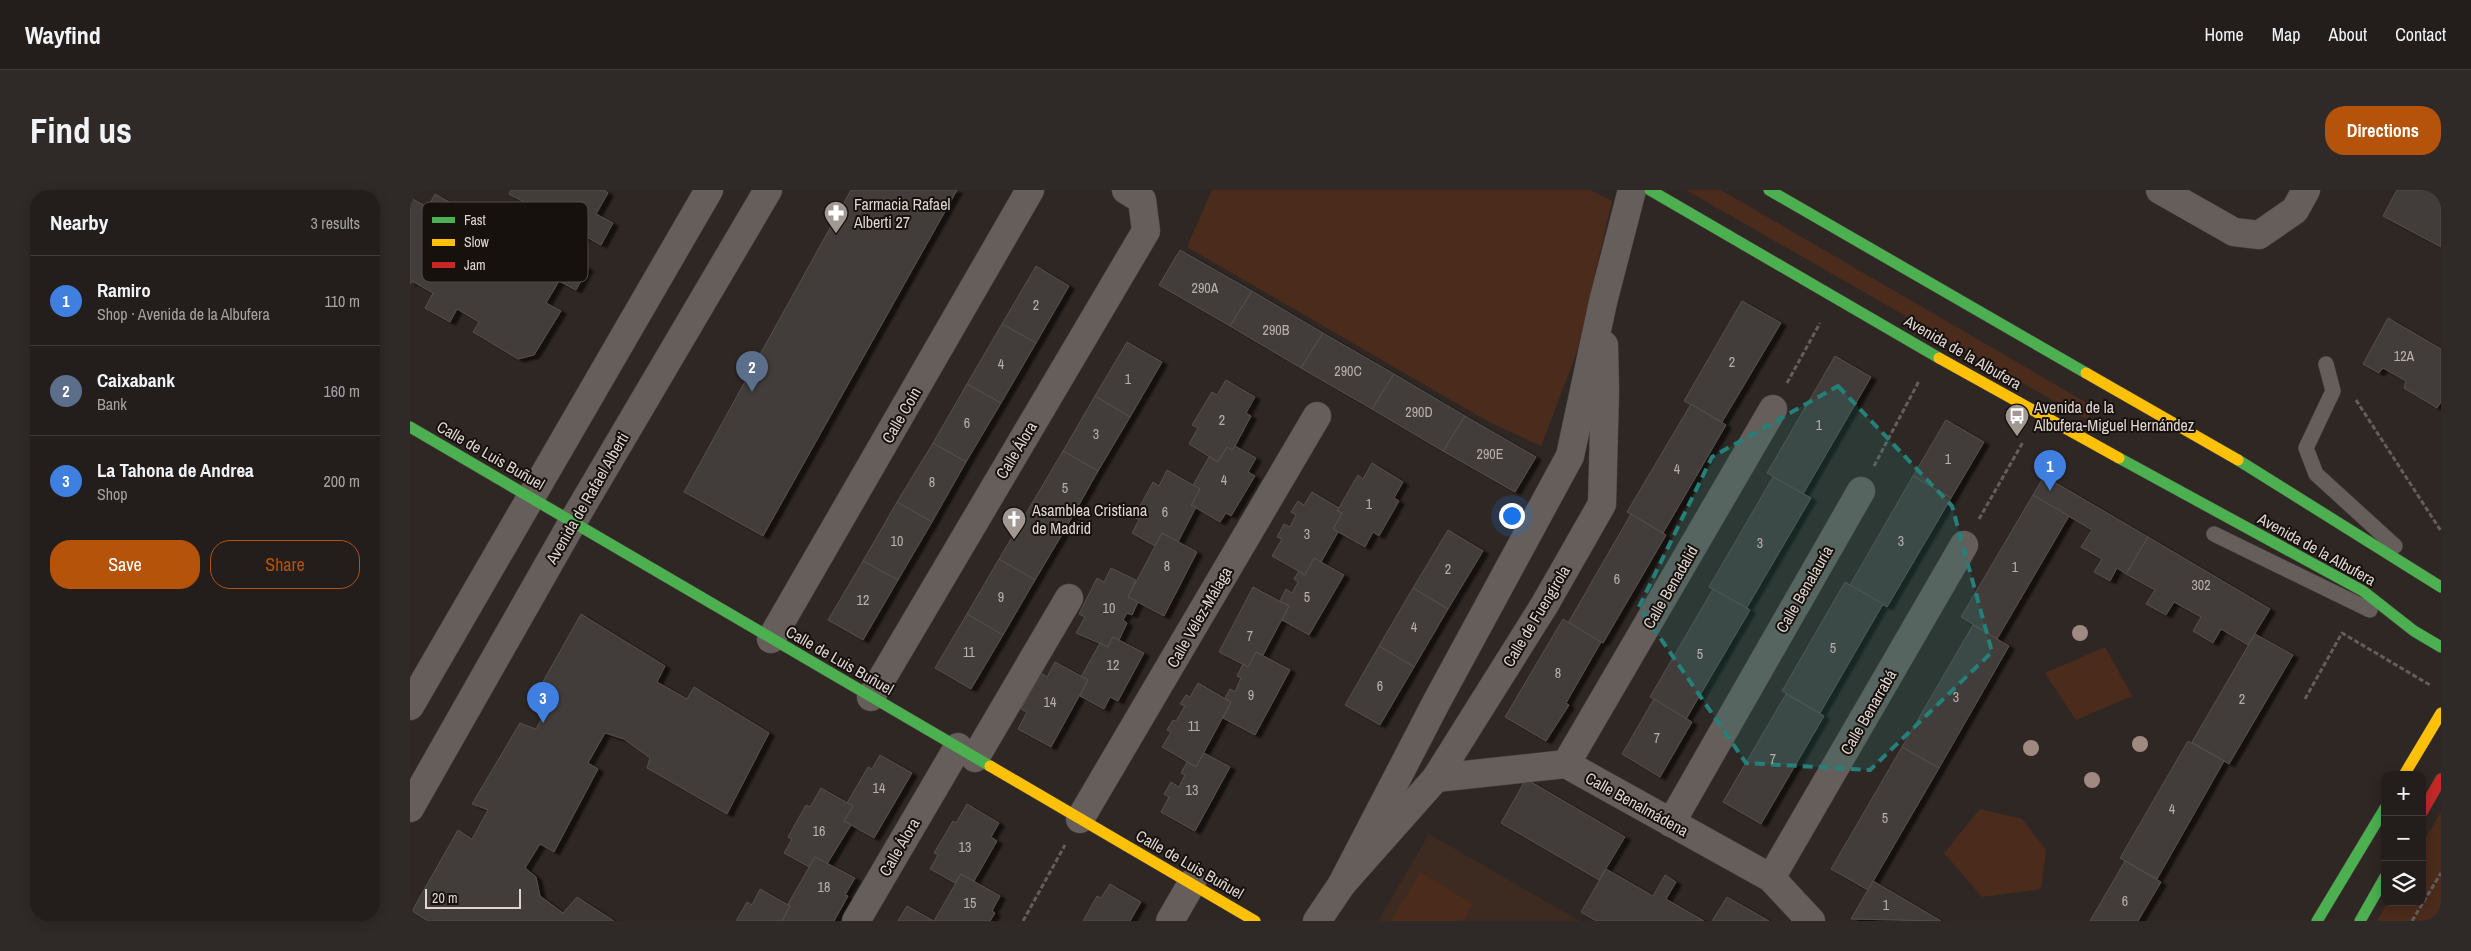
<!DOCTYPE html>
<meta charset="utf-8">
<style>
body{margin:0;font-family:"Archivo Narrow",sans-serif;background:#2f2a28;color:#f1f3f6}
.controls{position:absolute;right:15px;bottom:15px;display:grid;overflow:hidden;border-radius:10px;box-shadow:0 2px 12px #0003}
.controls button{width:45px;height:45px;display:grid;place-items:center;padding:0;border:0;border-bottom:1px solid #403b3a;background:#231d1b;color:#f1f3f6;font:25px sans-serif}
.scale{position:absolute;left:15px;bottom:12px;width:96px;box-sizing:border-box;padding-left:5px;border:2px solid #dfd5d1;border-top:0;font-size:14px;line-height:18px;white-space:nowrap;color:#dfd5d1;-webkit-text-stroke:4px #17110e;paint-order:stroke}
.you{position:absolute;left:1101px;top:325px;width:18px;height:18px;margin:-12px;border:4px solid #fff;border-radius:50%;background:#1a73e8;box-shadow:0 0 0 8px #1a73e833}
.badge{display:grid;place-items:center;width:32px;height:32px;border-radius:50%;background:#b45309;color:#fff;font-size:16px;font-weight:700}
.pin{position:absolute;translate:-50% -41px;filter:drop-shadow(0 1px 2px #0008)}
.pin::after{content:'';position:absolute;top:26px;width:18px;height:15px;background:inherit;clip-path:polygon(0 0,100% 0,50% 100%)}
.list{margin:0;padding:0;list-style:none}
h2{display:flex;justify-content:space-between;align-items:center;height:65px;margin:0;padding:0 20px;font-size:21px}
h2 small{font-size:16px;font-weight:400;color:#a3a2a3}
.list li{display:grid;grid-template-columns:32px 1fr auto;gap:15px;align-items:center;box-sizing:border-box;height:90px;padding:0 20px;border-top:1px solid #403b3a}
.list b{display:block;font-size:19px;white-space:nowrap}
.list p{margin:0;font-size:16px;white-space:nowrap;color:#a3a2a3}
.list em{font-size:16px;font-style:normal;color:#a3a2a3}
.actions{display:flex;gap:10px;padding:15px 20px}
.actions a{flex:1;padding:11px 0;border:1px solid #b45309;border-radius:20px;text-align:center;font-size:18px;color:#b45309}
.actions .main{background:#b45309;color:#fff}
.icon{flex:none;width:28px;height:28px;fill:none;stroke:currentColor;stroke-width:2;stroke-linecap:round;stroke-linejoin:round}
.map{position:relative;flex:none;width:2031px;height:731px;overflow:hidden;border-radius:20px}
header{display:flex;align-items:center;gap:30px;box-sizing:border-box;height:70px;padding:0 25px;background:#231d1b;border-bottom:1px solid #403b3a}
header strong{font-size:24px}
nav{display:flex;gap:28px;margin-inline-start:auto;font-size:18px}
.intro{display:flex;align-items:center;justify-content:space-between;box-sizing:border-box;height:120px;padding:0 30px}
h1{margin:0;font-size:35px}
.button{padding:12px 22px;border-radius:20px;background:#b45309;color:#fff;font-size:18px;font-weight:700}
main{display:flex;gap:30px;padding:0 30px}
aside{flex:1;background:#231d1b;border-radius:20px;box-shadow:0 2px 12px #0003}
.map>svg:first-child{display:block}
</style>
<header>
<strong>Wayfind</strong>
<nav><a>Home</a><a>Map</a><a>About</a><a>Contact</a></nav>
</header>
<div class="intro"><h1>Find us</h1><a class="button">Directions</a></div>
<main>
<aside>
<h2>Nearby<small>3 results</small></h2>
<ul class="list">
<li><span class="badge" style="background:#3f7fe0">1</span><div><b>Ramiro</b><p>Shop · Avenida de la Albufera</p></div><em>110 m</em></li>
<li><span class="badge" style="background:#5c6f8a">2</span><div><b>Caixabank</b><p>Bank</p></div><em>160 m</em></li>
<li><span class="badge" style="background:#3f7fe0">3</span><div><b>La Tahona de Andrea</b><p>Shop</p></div><em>200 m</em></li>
</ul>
<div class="actions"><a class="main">Save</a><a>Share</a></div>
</aside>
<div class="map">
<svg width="2031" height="731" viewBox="0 0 2031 731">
<defs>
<filter id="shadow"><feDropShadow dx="5.5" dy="3" stdDeviation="1" flood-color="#0009"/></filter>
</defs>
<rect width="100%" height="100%" fill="#2f2724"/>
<!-- built -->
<polygon fill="#3d2a21" points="1019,644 1170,731 968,731"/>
<!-- green -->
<g fill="#4b2b1b">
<polygon points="802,0 1180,0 1202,11 1167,162 1131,256 1079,232 777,57"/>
<polygon points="1276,0 1311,0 1684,217 1677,230"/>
<polygon points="1695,457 1722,506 1666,530 1635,483"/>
<polygon points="1570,619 1612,629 1636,660 1631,699 1572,707 1534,663"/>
<polygon points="2031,622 2031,731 1967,731 1978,712 2012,712 2012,654"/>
<polygon points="1010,682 1063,714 1053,731 981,731"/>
</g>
<!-- building -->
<g fill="#433d3a" stroke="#564f4c" filter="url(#shadow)">
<polygon points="101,0 194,0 198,3 186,24 203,33 191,55 175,46 162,69 178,78 166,100 149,91 136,113 151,121 124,165 108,169 63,142 69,132 47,119 40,132 15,118 23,103 2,91 0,94 0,8 18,17 25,4 48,17 40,30 89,57 114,12 99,4"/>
<polygon points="441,0 547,0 353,346 274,302"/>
<polygon points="1987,0 2031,0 2031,57 1973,26"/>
<polygon points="770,60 842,101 820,136 749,95"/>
<polygon points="626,76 659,96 626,153 592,134"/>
<polygon points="842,101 913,143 891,178 820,136"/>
<polygon points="1332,111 1371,133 1312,232 1274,211"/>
<polygon points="1978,128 2031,159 2031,212 2027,218 1994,198 1996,191 1973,178 1969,183 1953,174"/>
<polygon points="592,134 626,153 591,213 557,194"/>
<polygon points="913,143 984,184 962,219 891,178"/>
<polygon points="717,152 752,172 720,227 685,206"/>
<polygon points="1425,166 1461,187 1393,304 1357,283"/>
<polygon points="984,184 1055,226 1033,261 962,219"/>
<polygon points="816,190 845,207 836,223 841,226 825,256 822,260 817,257 808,272 779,254 788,238 782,235 802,202 807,205"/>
<polygon points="557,194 591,213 556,272 523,253"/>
<polygon points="685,206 720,227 688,281 653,261"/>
<polygon points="1281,214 1316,235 1253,343 1217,322"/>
<polygon points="1055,226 1126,267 1105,302 1033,261"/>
<polygon points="1536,230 1574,252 1541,308 1503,286"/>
<polygon points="523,253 556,272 522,332 487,312"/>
<polygon points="825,256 846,268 838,282 845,286 821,326 816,323 810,332 781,315 790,299 783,295 799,267 808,272 817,257 822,260"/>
<polygon points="653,261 688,281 657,336 621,315"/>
<polygon points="962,273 993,292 984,308 989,311 969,346 963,342 955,357 923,339 932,323 927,321 948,285 953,289"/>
<polygon points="757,280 790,299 781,315 786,317 768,352 752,343 745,356 722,343 729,330 724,327 743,292 749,296"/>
<polygon points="1503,286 1541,308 1477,417 1440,395"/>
<polygon points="1634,286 1738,347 1716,384 1707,378 1700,391 1684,382 1692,369 1671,357 1682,340 1623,305"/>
<polygon points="1363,287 1401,308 1336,419 1299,397"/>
<polygon points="902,302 929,318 927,321 932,323 923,339 928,342 911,372 904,368 895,385 862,366 872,349 867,347 874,334 880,337 886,325 881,322 888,311 894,315"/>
<polygon points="1623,305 1659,326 1587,449 1551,427"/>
<polygon points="487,312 522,332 488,390 453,371"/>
<polygon points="621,315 657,336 625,390 589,369"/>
<polygon points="1221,324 1256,345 1193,453 1158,433"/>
<polygon points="1038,340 1073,361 1038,419 1003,398"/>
<polygon points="752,343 787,362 754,426 718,407"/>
<polygon points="1738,347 1860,419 1838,455 1811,439 1803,453 1783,441 1791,427 1764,412 1756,425 1736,414 1745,400 1716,384"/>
<polygon points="904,368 934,385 899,445 872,430 879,416 870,411 876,399 882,403 888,392 884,389 889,381 895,385"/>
<polygon points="589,369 625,390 593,445 557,424"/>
<polygon points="453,371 488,390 453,450 418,430"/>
<polygon points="701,378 726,390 718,407 728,412 722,425 717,423 713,430 717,433 709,450 703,447 698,457 666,443 675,427 669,424 687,388 694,392"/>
<polygon points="1435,392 1473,414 1410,523 1372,501"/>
<polygon points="843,397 879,416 853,465 846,462 838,477 809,462"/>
<polygon points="1003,398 1038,419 1004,477 969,456"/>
<polygon points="1303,399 1340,420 1276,529 1240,507"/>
<polygon points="171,424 255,476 247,492 277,509 284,497 359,543 317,624 237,578 240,568 214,549 195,543 178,573 188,579 144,662 130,654 115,678 126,687 130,706 153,723 167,707 204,731 18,731 2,721 48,640 62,649 78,620 62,614 110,533 126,539 140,514 126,504"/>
<polygon points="557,424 593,445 561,499 525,478"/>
<polygon points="1153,429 1191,452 1156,513 1159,515 1136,551 1095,527"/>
<polygon points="1563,435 1599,456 1529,578 1492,557"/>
<polygon points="1845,444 1883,465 1819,574 1782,552"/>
<polygon points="703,447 734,463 708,511 700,507 694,519 670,506 678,490 671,487 690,453 698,457"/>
<polygon points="969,456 1004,477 970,535 935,515"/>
<polygon points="846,462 880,480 845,545 813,528 821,512 815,508 820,499 825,502 831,488 827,486 833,474 838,477"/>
<polygon points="645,472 678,490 641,557 608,539 617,522 611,519 631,483 637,487"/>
<polygon points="788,493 821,512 786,577 752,557 761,542 757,540 763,530 766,531 775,516 770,514 776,505 780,507"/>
<polygon points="1376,504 1414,526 1351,634 1313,612"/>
<polygon points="1244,509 1282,532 1250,587 1212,564"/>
<polygon points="1778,551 1814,571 1747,689 1710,668"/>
<polygon points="1492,557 1529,578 1458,700 1421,679"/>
<polygon points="794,563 820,577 785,641 751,622 759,607 754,604 761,592 769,597 775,585 771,583 777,572 786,577"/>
<polygon points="470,565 502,583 464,648 434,631 443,616 437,613 458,577 462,579"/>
<polygon points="1116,589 1215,647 1189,690 1091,633"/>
<polygon points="411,598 443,616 434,631 441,635 417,674 405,667 399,677 374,663 382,649 378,647 396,615 400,617"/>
<polygon points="557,614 589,633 581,647 587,651 564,691 551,684 545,693 520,679 528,665 524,663 543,631 546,633"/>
<polygon points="405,667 445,688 435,705 438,706 424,731 372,731 380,716 378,714"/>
<polygon points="1715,671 1751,692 1728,731 1680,731"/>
<polygon points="1196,679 1243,706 1255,685 1266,692 1256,709 1294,731 1186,731 1171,722"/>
<polygon points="551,684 590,706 582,721 585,723 580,731 524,731"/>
<polygon points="1463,691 1531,731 1441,729"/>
<polygon points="700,694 731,712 720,731 673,731 687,706 691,708"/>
<polygon points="350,699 380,716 372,731 326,731 337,712 342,715"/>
<polygon points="1317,707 1359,731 1302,731"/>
<polygon points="497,716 524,731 488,731"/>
</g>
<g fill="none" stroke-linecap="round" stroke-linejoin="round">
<defs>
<g id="lane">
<polyline points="1916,174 1923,201 1896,258 1906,284 1985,356"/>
<polyline points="1804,344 1960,420"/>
</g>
<g id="street">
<polyline points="1750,0 1824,42 1849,45 1885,20 1896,0"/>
<polyline points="361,449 620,0"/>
<polyline points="461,507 736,41 732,10 716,0"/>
<polyline points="0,516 299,0"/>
<polyline points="565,568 659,408"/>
<polyline points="1156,574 1363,219"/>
<polyline points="1026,588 1156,574 1361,688 1401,731"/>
<polyline points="0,618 162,333 358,0"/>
<polyline points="670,629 907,226"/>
<polyline points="1261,633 1451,301"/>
<polyline points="1361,688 1554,355"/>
<polyline points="932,694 1027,511 1160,266 1193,112 1222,0"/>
<polyline points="446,731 548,557"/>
<polyline points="760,731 782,693"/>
<polyline points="907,731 932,694 1026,588 1135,414 1192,314 1195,201 1194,155"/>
</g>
<g id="fast">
<polyline points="1240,0 1529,168"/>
<polyline points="1359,0 1676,183"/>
<polyline points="0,237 580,576"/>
<polyline points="1709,268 1953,401 2004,441 2031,457"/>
<polyline points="1828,270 2031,397"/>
<polyline points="1907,731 1975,618"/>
<polyline points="1950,731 1975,687"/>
</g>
<g id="slow">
<polyline points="1529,168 1709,268"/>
<polyline points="1676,183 1828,270"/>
<polyline points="580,576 845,731"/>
<polyline points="1994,585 2031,523"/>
</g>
<polyline id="jam" points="2012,622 2031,589"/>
</defs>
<!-- lane casing -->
<use href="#lane" stroke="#4b4441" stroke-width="16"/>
<!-- street casing -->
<use href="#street" stroke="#4b4441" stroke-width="29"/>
<!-- fast casing -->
<use href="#fast" stroke="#4b4441" stroke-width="12"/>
<!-- slow casing -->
<use href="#slow" stroke="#4b4441" stroke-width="12"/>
<!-- jam casing -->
<use href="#jam" stroke="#4b4441" stroke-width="12"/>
<!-- path -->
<g stroke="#645e5b" stroke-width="3" stroke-dasharray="5 2.5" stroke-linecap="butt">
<polyline points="1377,193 1410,133"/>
<polyline points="1946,210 2031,341"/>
<polyline points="1464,276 1509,191"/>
<polyline points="1569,329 1613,252"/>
<polyline points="1895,509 1932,443 2020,495"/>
<polyline points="613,731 655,655"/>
<polyline points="2002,731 2031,683"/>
</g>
<!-- lane -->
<use href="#lane" stroke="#655e5b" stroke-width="15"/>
<!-- street -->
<use href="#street" stroke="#655e5b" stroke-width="28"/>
<!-- fast -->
<use href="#fast" stroke="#4caf50" stroke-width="11"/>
<!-- slow -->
<use href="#slow" stroke="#ffc107" stroke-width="11"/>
<!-- jam -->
<use href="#jam" stroke="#c62828" stroke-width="11"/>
</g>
<!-- trees -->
<g fill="#a08980">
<circle cx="1670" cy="443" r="8"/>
<circle cx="1730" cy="554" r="8"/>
<circle cx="1621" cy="558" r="8"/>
<circle cx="1682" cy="590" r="8"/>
</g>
<!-- marked area -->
<path fill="#248078" fill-opacity="0.2" stroke="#248078" stroke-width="4" stroke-dasharray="10 6" stroke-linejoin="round" d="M1428 196 1542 316 1582 462 1460 580 1336 573 1229 417 1302 267Z"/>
<!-- icons -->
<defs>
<symbol id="pharmacy-pin" viewBox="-11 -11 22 30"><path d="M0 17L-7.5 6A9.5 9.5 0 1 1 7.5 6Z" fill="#a19894" stroke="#17110e"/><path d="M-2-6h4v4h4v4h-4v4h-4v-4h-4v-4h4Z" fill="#fff"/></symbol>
<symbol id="bus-pin" viewBox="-11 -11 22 30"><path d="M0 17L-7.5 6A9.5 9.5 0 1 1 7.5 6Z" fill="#a19894" stroke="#17110e"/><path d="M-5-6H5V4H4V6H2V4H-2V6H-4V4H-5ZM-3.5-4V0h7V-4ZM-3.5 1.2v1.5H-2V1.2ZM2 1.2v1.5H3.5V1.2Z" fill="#fff"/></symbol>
<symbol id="church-pin" viewBox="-11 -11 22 30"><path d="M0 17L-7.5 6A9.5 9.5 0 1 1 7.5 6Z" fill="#a19894" stroke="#17110e"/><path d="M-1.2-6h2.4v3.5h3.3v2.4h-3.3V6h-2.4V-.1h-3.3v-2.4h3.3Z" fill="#fff"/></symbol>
</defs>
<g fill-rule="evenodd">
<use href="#pharmacy-pin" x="412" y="9" width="28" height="38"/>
<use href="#bus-pin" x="1593" y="212" width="28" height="38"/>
<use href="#church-pin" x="590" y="315" width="28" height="38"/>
</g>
<g text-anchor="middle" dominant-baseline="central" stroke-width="4" stroke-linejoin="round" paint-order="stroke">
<!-- number labels -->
<g font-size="14" fill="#b8afab">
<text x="795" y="98">290A</text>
<text x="626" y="115">2</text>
<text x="866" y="140">290B</text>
<text x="1994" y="166">12A</text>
<text x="1322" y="172">2</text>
<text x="591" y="174">4</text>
<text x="938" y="181">290C</text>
<text x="718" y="189">1</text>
<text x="1009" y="222">290D</text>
<text x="812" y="230">2</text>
<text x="557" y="233">6</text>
<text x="1409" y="235">1</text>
<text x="686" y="244">3</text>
<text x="1080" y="264">290E</text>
<text x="1538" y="269">1</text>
<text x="1267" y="279">4</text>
<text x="814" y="290">4</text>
<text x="522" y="292">8</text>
<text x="655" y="298">5</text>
<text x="959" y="314">1</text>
<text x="755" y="322">6</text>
<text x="897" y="344">3</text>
<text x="487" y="351">10</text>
<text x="1491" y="351">3</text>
<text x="1350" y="353">3</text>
<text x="757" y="376">8</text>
<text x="1605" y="377">1</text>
<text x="1038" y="379">2</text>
<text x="1207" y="389">6</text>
<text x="1791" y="395">302</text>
<text x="591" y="407">9</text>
<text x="897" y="407">5</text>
<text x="453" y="410">12</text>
<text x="699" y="418">10</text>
<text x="1004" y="437">4</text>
<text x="840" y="446">7</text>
<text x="1423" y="458">5</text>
<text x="559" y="462">11</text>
<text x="1290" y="464">5</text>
<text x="703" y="475">12</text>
<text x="1148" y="483">8</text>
<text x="970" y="496">6</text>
<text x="841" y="505">9</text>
<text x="1546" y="507">3</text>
<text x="1832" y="509">2</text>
<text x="640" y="512">14</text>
<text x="784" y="536">11</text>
<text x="1247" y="548">7</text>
<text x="1363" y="569">7</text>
<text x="469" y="598">14</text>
<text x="782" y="600">13</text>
<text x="1762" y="619">4</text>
<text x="1475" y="628">5</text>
<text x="409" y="641">16</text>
<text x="555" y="657">13</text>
<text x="414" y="697">18</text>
<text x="1715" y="711">6</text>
<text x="560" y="713">15</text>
<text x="1476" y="715">1</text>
</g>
<!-- poi labels -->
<g font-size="16" fill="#dfd5d1" stroke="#17110e" text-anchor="start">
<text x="444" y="14">Farmacia Rafael<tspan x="444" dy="18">Alberti 27</tspan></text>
<text x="1624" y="217">Avenida de la<tspan x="1624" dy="18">Albufera-Miguel Hernández</tspan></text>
<text x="622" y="320">Asamblea Cristiana<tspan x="622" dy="18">de Madrid</tspan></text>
</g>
<!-- street labels -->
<g font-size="16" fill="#dfd5d1" stroke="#17110e">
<text transform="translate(1553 162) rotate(30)">Avenida de la Albufera</text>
<text transform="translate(491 225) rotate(-60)">Calle Coín</text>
<text transform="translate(606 260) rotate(-59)">Calle Álora</text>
<text transform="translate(81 265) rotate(30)">Calle de Luis Buñuel</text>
<text transform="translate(177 308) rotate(-60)">Avenida de Rafael Alberti</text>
<text transform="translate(1907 359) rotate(29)">Avenida de la Albufera</text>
<text transform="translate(1260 397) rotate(-60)">Calle Benadalid</text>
<text transform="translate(1394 399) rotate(-60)">Calle Benalauría</text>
<text transform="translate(1126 426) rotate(-59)">Calle de Fuengirola</text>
<text transform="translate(789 427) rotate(-60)">Calle Vélez-Málaga</text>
<text transform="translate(430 470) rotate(30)">Calle de Luis Buñuel</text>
<text transform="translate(1458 522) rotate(-60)">Calle Benarrabá</text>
<text transform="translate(1227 614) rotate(29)">Calle Benalmádena</text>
<text transform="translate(489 657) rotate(-60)">Calle Álora</text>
<text transform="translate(780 674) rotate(30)">Calle de Luis Buñuel</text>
</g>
</g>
<!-- legend -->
<rect x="12" y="12" width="166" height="80" rx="8" fill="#17110e" stroke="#534c48" stroke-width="1"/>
<rect x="22" y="27" width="23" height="6" fill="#4caf50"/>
<rect x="22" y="49" width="23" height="7" fill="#ffc107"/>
<rect x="22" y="72" width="23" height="6" fill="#c62828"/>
<g font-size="14" fill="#dfd5d1">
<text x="54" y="35">Fast</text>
<text x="54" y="57">Slow</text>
<text x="54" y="80">Jam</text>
</g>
</svg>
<div class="controls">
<button>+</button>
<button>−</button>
<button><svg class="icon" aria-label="layers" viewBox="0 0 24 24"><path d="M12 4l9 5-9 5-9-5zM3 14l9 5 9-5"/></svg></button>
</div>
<div class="scale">20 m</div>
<div class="you"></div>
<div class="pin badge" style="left:1640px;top:301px;background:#3f7fe0">1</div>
<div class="pin badge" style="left:342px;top:202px;background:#5c6f8a">2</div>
<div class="pin badge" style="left:133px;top:533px;background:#3f7fe0">3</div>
</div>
</main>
